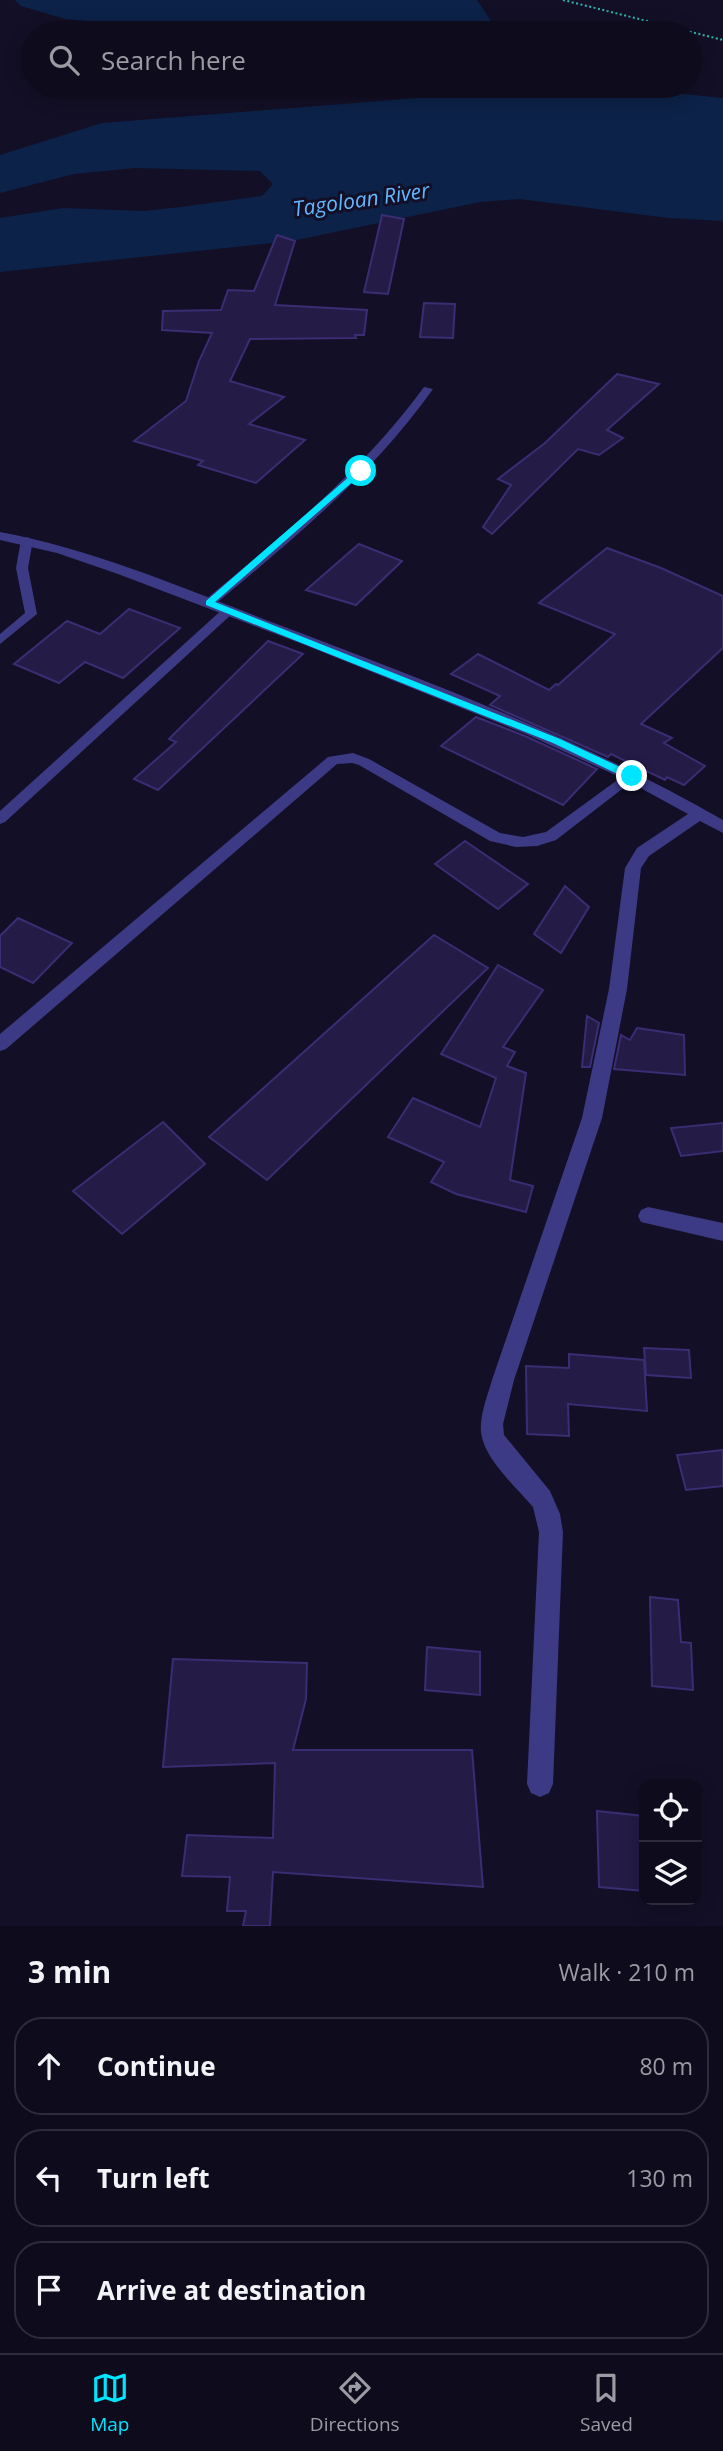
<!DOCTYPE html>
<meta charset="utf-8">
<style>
body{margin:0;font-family:"Open Sans",sans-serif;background:#171425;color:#f1f3f6}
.controls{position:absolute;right:21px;bottom:21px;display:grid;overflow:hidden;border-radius:14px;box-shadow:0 4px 18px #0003}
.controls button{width:63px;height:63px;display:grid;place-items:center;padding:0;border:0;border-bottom:2px solid #2e2b3b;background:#0e0b1c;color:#f1f3f6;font:35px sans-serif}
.stop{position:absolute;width:21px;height:21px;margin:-16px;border:5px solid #00e5ff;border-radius:50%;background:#fff}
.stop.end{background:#00e5ff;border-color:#fff;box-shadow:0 2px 7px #0008}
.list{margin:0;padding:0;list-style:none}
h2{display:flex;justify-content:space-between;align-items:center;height:91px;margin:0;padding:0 28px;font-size:30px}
h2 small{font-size:23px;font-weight:400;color:#9b9ba3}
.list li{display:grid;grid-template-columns:46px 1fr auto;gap:21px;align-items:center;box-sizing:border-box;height:98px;margin:0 14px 14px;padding:0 14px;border:2px solid #2e2b3b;border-radius:28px}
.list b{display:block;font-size:26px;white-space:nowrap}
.list em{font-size:23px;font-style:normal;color:#9b9ba3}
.icon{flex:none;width:38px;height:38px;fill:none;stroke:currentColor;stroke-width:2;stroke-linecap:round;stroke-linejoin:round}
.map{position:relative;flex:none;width:723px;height:1926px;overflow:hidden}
.search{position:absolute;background:#0e0b1c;box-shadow:0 4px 18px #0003;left:21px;right:21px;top:21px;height:77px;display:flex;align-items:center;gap:18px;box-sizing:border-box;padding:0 24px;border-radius:38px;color:#9b9ba3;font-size:26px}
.sheet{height:427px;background:#0e0b1c}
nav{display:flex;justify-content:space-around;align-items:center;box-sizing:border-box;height:98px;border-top:2px solid #2e2b3b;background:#0e0b1c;font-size:19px;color:#9b9ba3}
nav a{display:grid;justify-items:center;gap:4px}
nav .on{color:#00e5ff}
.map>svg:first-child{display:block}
</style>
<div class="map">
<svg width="723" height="1926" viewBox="0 0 723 1926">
<rect width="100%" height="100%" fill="#130f26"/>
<!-- water -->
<g fill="#0c2248">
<polygon points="15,0 477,0 499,33 224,33 65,19 21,6"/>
<polygon points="481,86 605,86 723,98 723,221 668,218 519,199 480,202 292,241 0,272 0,218 63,208 144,211 180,207 262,196 273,184 260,171 135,168 74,174 0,193 0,155 102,123 442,96"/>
</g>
<!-- building -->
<g fill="#241b47" stroke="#3b2d73" stroke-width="2">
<polygon points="382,215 404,219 388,294 364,292"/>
<polygon points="277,235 295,241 275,305 367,310 364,335 355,335 356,338 250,339 230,381 284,397 249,424 305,440 256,483 198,465 203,461 134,441 186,401 199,361 212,333 162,330 163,311 221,310 228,290 254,291"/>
<polygon points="424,303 455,304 453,338 420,337"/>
<polygon points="617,374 659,384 607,430 623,438 599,455 578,449 492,534 483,527 511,485 498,479 545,443"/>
<polygon points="359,544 402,561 356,605 306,590"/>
<polygon points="607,548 661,568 723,596 723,648 641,724 672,738 664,743 705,766 684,785 667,777 665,780 611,754 608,757 490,705 500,696 451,674 478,654 549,690 556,684 558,685 615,634 539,603"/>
<polygon points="129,609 180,628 123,678 85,662 59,683 14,664 67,621 100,634"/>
<polygon points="268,641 303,654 158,790 134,779 176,742 169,739"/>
<polygon points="476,717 525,736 597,769 563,805 441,746"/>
<polygon points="465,841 528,884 498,909 435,864"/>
<polygon points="565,886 589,907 561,953 534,934"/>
<polygon points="18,918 72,943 33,983 0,967 0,936"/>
<polygon points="434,935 488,968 267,1180 209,1137"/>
<polygon points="498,965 543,990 503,1047 515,1052 507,1066 526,1073 510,1180 533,1186 526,1212 456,1194 431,1182 444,1162 388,1137 413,1098 480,1127 496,1078 441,1054"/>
<polygon points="587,1016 599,1023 590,1067 582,1067"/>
<polygon points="637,1028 684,1035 685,1075 614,1069 621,1035 630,1040"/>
<polygon points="163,1122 205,1164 122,1234 73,1191"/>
<polygon points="723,1123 723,1151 681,1156 671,1128"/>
<polygon points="644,1348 689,1350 691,1378 646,1375"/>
<polygon points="569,1354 644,1360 647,1411 568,1404 569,1436 527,1434 526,1366 569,1368"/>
<polygon points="723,1450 723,1486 686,1490 677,1455"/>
<polygon points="650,1597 678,1600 681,1642 691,1643 693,1690 652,1686"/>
<polygon points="427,1647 480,1652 480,1695 425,1690"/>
<polygon points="173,1659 307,1663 306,1699 293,1750 472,1750 483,1887 273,1872 270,1926 243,1926 246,1911 227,1911 230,1877 182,1876 187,1835 273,1838 275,1763 163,1767"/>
<polygon points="597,1811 644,1816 644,1891 599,1887"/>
</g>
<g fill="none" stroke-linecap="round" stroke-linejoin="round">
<!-- path -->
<polyline stroke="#2fb8b0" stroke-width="2" stroke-dasharray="2 2.5" stroke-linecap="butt" points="563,0 723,40"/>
<!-- service -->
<g fill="#3d3a85" fill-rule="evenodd">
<path d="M424 387 433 389C373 474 293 539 213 606H205V600C284 534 363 471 424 387Z"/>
<polygon points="27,537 33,540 28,568 37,614 0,644 0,634 25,613 16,568 21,540"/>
<polygon points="229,606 233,607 233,613 5,822 0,824 0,811 225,607"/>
<polygon points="353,753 369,759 500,833 523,837 546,832 627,773 637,773 639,776 556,840 537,846 516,847 490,841 359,765 352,763 337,764 6,1049 0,1051 0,1034 328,757"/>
</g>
<!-- minor -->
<g fill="#3d3a85" fill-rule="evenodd">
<path d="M0 532C97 550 190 591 282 626 432 683 584 740 723 820V833L700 821 649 856 641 868 627 989 602 1118 514 1380 503 1424 504 1435 550 1491 560 1514 563 1532 553 1784 549 1793 540 1797 531 1793 527 1784 539 1532 533 1507C515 1485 478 1455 481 1424 482 1409 488 1394 492 1380L582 1118 609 989 625 868 637 848 688 814 624 779 526 734 305 645 118 574 57 553 0 540Z"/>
<polygon points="648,1207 723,1223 723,1241 641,1222 638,1216 641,1210"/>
</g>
</g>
<!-- route -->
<polygon fill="#00e5ff" points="358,469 365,471 215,602 560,739 635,774 635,779 628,779 553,743 206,605 206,601"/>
<g text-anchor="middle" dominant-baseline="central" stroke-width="6" stroke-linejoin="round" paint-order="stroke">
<!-- far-water labels -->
<g font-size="21" font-style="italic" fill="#62b6ff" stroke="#130f26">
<text transform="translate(361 199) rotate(-8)">Tagoloan River</text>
</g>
</g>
</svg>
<div class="controls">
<button><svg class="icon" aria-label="locate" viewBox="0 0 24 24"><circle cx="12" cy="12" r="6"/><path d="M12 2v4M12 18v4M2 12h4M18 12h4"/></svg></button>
<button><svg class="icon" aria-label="layers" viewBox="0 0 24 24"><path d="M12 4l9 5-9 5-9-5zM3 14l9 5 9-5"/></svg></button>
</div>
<div class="stop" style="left:361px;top:471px"></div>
<div class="stop end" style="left:632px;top:776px"></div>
<div class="search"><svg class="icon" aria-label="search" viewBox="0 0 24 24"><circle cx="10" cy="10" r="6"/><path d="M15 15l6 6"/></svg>Search here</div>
</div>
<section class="sheet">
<h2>3 min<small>Walk · 210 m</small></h2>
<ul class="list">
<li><svg class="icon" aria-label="ahead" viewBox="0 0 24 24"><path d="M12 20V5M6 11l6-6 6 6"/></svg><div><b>Continue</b></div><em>80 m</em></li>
<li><svg class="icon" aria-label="left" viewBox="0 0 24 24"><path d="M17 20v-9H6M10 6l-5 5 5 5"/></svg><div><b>Turn left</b></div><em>130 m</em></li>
<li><svg class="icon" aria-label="arrive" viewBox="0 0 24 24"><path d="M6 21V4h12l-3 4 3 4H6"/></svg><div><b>Arrive at destination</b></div></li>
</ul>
</section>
<nav>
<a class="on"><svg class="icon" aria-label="map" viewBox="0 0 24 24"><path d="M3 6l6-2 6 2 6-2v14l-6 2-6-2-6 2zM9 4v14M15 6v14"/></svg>Map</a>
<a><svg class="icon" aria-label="directions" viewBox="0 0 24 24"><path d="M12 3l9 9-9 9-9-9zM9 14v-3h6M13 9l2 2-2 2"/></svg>Directions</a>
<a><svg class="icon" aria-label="saved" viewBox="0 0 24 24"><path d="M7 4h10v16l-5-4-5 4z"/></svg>Saved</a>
</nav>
